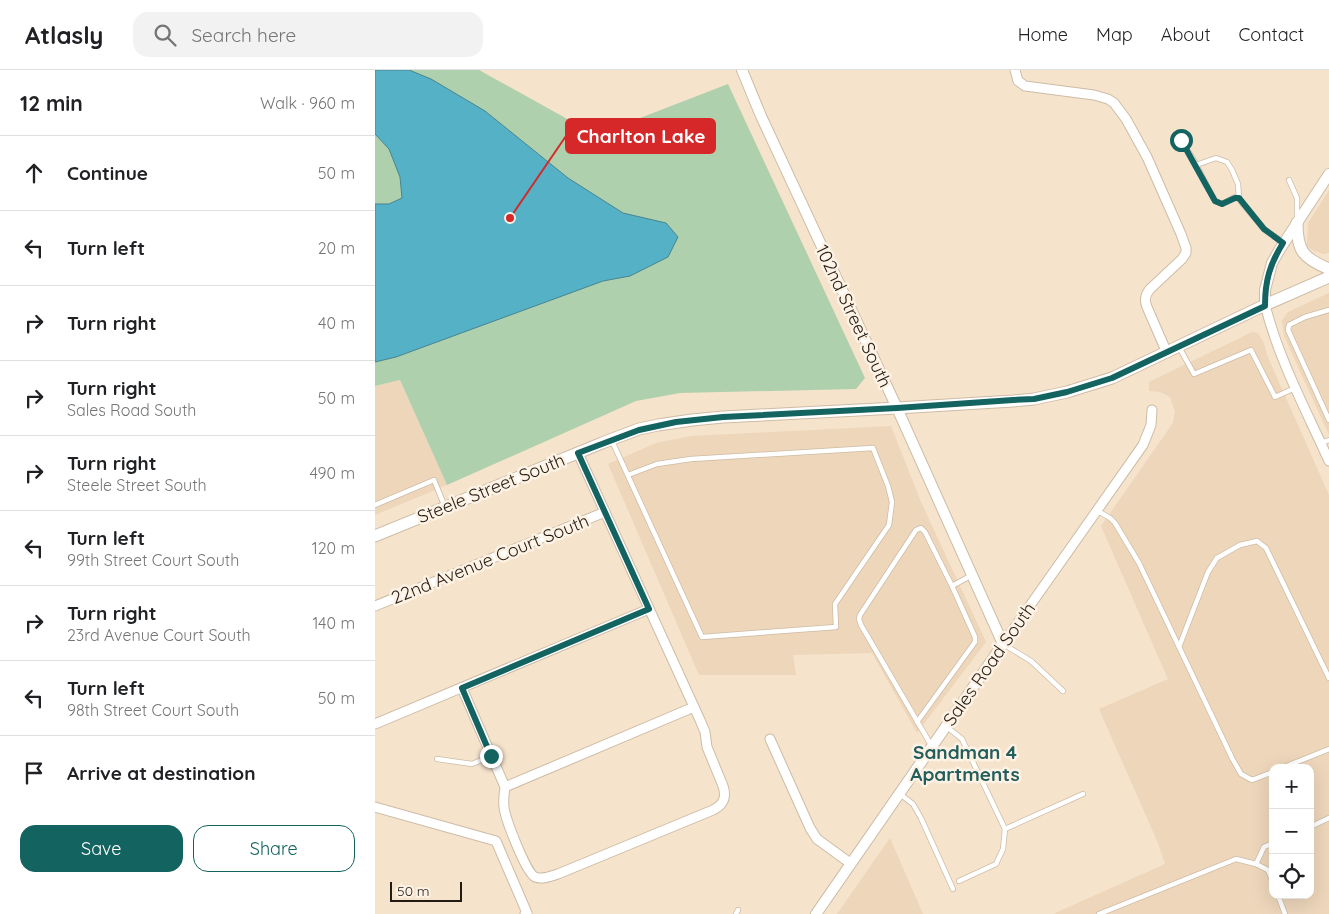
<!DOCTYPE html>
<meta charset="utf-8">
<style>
body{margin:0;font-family:Quicksand,sans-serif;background:#f2f2f2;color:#202124}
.controls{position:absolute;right:15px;bottom:15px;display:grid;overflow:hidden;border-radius:10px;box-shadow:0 5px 20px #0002}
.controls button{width:45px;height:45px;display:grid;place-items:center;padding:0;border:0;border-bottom:1px solid #e0e0e0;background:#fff;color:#202124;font:25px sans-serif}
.scale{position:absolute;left:15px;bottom:12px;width:72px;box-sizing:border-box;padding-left:5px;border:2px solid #221b13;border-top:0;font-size:14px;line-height:18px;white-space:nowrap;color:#221b13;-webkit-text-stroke:4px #fdf2e4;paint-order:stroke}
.stop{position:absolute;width:15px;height:15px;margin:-11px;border:4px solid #136361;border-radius:50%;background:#fff}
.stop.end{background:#136361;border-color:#fff;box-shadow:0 1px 5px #0008}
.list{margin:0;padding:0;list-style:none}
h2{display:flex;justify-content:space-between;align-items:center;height:65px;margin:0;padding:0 20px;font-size:21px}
h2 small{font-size:16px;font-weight:400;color:#757577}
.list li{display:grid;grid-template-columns:32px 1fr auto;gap:15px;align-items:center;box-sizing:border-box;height:75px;padding:0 20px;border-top:1px solid #e0e0e0}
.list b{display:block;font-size:19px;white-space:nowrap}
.list p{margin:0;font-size:16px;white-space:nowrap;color:#757577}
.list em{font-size:16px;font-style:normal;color:#757577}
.actions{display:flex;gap:10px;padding:15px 20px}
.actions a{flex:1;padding:11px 0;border:1px solid #136361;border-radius:15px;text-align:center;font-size:18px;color:#136361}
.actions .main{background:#136361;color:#fff}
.icon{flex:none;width:28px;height:28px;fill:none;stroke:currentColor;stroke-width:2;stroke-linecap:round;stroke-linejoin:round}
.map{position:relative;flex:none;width:954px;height:844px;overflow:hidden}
header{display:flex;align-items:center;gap:30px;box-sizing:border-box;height:70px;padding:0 25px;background:#fff;border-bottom:1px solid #e0e0e0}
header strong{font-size:24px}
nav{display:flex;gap:28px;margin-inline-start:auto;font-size:18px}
.search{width:350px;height:45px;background:#f2f2f2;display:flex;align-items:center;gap:12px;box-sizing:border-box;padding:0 18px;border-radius:15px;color:#757577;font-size:19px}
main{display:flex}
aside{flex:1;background:#fff}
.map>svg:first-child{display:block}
</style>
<header>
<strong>Atlasly</strong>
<div class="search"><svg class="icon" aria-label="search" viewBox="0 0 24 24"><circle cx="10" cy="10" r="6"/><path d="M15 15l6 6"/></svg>Search here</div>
<nav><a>Home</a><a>Map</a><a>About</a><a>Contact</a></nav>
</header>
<main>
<aside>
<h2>12 min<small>Walk · 960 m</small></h2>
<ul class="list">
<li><svg class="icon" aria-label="ahead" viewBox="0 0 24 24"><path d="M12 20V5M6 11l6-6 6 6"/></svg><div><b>Continue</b></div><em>50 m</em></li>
<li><svg class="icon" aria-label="left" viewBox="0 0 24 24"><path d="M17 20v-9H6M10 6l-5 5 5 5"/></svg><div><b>Turn left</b></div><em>20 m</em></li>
<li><svg class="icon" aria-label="right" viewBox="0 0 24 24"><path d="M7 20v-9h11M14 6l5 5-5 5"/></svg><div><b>Turn right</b></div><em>40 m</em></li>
<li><svg class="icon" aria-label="right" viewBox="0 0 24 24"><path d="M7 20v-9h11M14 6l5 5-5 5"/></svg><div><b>Turn right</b><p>Sales Road South</p></div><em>50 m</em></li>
<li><svg class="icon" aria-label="right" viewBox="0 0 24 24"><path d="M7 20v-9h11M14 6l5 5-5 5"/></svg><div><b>Turn right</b><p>Steele Street South</p></div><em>490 m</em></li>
<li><svg class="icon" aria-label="left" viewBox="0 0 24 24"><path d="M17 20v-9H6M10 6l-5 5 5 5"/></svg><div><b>Turn left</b><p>99th Street Court South</p></div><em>120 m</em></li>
<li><svg class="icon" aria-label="right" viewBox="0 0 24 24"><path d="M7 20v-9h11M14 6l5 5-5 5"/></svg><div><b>Turn right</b><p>23rd Avenue Court South</p></div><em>140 m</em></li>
<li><svg class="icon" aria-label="left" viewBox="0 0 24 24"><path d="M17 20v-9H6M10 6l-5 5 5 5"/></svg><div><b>Turn left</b><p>98th Street Court South</p></div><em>50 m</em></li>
<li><svg class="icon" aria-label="arrive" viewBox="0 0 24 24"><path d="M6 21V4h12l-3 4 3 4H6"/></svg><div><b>Arrive at destination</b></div></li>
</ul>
<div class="actions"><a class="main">Save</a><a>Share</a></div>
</aside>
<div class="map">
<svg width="954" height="844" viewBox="0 0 954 844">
<rect width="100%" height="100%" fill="#f6e3cc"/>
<!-- built -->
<g fill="#edd6ba" fill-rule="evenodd">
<polygon points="954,120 954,183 949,184 939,181 932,176 933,153"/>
<polygon points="954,223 954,365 909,266 907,251 911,244 915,241"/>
<path d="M877 262 883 263 889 273 892 285 954 425V844H678L790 794 783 773 724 639 793 609 726 456 798 353 800 342 795 327 785 322 774 321V312ZM898 698H935V825H898Z"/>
<polygon points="25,310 72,415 0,445 0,316"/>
<polygon points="516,356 546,432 611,572 542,663 497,583 418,585 421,605 324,605 233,394 281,373 316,366"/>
<polygon points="515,768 548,844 462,844"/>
</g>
<!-- green -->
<g fill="#afd0ad">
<polygon points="34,0 104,0 221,65 353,14 490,308 481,319 305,323 261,331 72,415 25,310 0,316 0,292 21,287 228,211 255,206 291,153 248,143 193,108 110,41 56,9"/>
<polygon points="0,64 14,79 25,107 27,128 14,134 0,134"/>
</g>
<!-- water -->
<polygon fill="#54b1c6" stroke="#458490" points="0,0 34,0 56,9 110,41 193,108 248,143 291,153 303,167 293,187 255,206 228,211 21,287 0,292 0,134 14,134 27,128 25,107 14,79 0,64"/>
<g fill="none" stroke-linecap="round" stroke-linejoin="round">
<defs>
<g id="service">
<polyline points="806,71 817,87 840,131 847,134 860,127 864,129"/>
<polyline points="821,95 841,88 852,92 857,100 863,114 864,129 867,133 889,159 909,173"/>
<polyline points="914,110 922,128 922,149"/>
<polyline points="954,240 930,247 914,255 913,260 954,350"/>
<polyline points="804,277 819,304 876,280 900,327 920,318"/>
<polyline points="237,371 327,567 461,557 460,534 514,455 517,432 513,416 498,378 316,389 282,394 253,405"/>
<polyline points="946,373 954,370"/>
<polyline points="0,435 59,410 70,437"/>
<polyline points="721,440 735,448 740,453 764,493 857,688 866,704 877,710 898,702"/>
<polyline points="628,574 656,591 688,621"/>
<polyline points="804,577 833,502 842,488 865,475 882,471 891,478 954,608"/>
<polyline points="542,652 600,572 600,567 577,516"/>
<polyline points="572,657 587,669 630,759 628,779 621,794 584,811"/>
<polyline points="556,675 486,555 484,549 485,545 541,460 546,458 550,462 577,516 597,505"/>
<polyline points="62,689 97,694 116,686"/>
<polyline points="907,698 954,679"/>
<polyline points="525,724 538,734 546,748 578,819"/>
<polyline points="935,757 954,748"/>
<polyline points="630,759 708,724"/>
<polyline points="881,794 889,777 898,773"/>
<polyline points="903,825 910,844"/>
<polyline points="361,844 363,840"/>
<polyline points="724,844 861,789 881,794 893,800 898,812"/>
</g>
<g id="minor">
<path d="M640 0 643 11 650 16 719 25 733 29 739 33 751 49 772 87 806 164 811 178V183L807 189 775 219C770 225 769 230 772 237L792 283"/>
<path d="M890 235C904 290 931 340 954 391"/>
<polyline points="0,536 230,442"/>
<polyline points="628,574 768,375 776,355 777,340"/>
<path d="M87 618 130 717C129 724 128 730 129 737 130 748 151 803 160 807 167 810 176 806 183 804L338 740C348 735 352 728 348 716L332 677 330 662 325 650 203 383"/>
<polyline points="0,654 274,539"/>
<polyline points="395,669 435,758 442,769 475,793"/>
<polyline points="130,717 319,637"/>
<polyline points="0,737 121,771 152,843 150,844"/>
</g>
<g id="tertiary">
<polyline points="367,0 386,46 522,338 628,574 441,844"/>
<polyline points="890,235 890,220 897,193 905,179 954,104"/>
</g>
<g id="secondary">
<path d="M922 153C922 181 928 188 954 199"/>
<polyline points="0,466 227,373 264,359 283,355 317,350 348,347 522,338 638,331 659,329 692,322 737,308 890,235 954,207"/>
</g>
</defs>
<!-- service casing -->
<use href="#service" stroke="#cdbca6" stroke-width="6"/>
<!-- minor casing -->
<use href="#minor" stroke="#cdbca6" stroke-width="11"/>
<!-- tertiary casing -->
<use href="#tertiary" stroke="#cdbca6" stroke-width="12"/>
<!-- secondary casing -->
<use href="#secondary" stroke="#cdbca6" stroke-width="13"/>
<!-- service -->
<use href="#service" stroke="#fff" stroke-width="4.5"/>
<!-- minor -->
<use href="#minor" stroke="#fff" stroke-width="9"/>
<!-- tertiary -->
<use href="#tertiary" stroke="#fff" stroke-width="10"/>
<!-- secondary -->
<use href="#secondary" stroke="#fff" stroke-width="11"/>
</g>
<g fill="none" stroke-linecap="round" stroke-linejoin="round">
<!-- route -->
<path stroke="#136361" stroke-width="6" d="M116 686 87 618 274 539 203 383 264 360 301 352 348 347 522 338 638 330 659 329 692 322 737 308 890 236C890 210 895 194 908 173L889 159 864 128H860L847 134 840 131 806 70"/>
</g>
<g text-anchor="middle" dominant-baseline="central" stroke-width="5" stroke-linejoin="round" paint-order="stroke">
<!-- street labels -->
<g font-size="18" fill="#221b13" stroke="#fdf2e4">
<text transform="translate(479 246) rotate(65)">102nd Street South</text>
<text transform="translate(116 418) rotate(-22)">Steele Street South</text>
<text transform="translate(115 489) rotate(-22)">22nd Avenue Court South</text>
<text transform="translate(614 594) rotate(-55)">Sales Road South</text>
</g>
<!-- neighbourhood labels -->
<g font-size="19" font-weight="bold" fill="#235e5c" stroke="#fdf2e4">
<text x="590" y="682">Sandman 4<tspan x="590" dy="22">Apartments</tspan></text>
</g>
</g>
<!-- callouts -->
<path fill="none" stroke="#d62828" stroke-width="2" d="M135 148L191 66"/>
<circle fill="#d62828" stroke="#fdf2e4" stroke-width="2" cx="135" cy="148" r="5"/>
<rect fill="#d62828" stroke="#d62828" stroke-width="2" x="191" y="49" width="149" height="34" rx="5"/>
<g font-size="19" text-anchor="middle" font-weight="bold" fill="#fff">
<text x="266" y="73">Charlton Lake</text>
</g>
</svg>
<div class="controls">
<button>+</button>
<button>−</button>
<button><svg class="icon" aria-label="locate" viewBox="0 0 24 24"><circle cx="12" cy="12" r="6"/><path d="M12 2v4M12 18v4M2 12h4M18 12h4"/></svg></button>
</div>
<div class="scale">50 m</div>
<div class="stop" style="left:806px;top:70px"></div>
<div class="stop end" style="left:116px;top:686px"></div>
</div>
</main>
